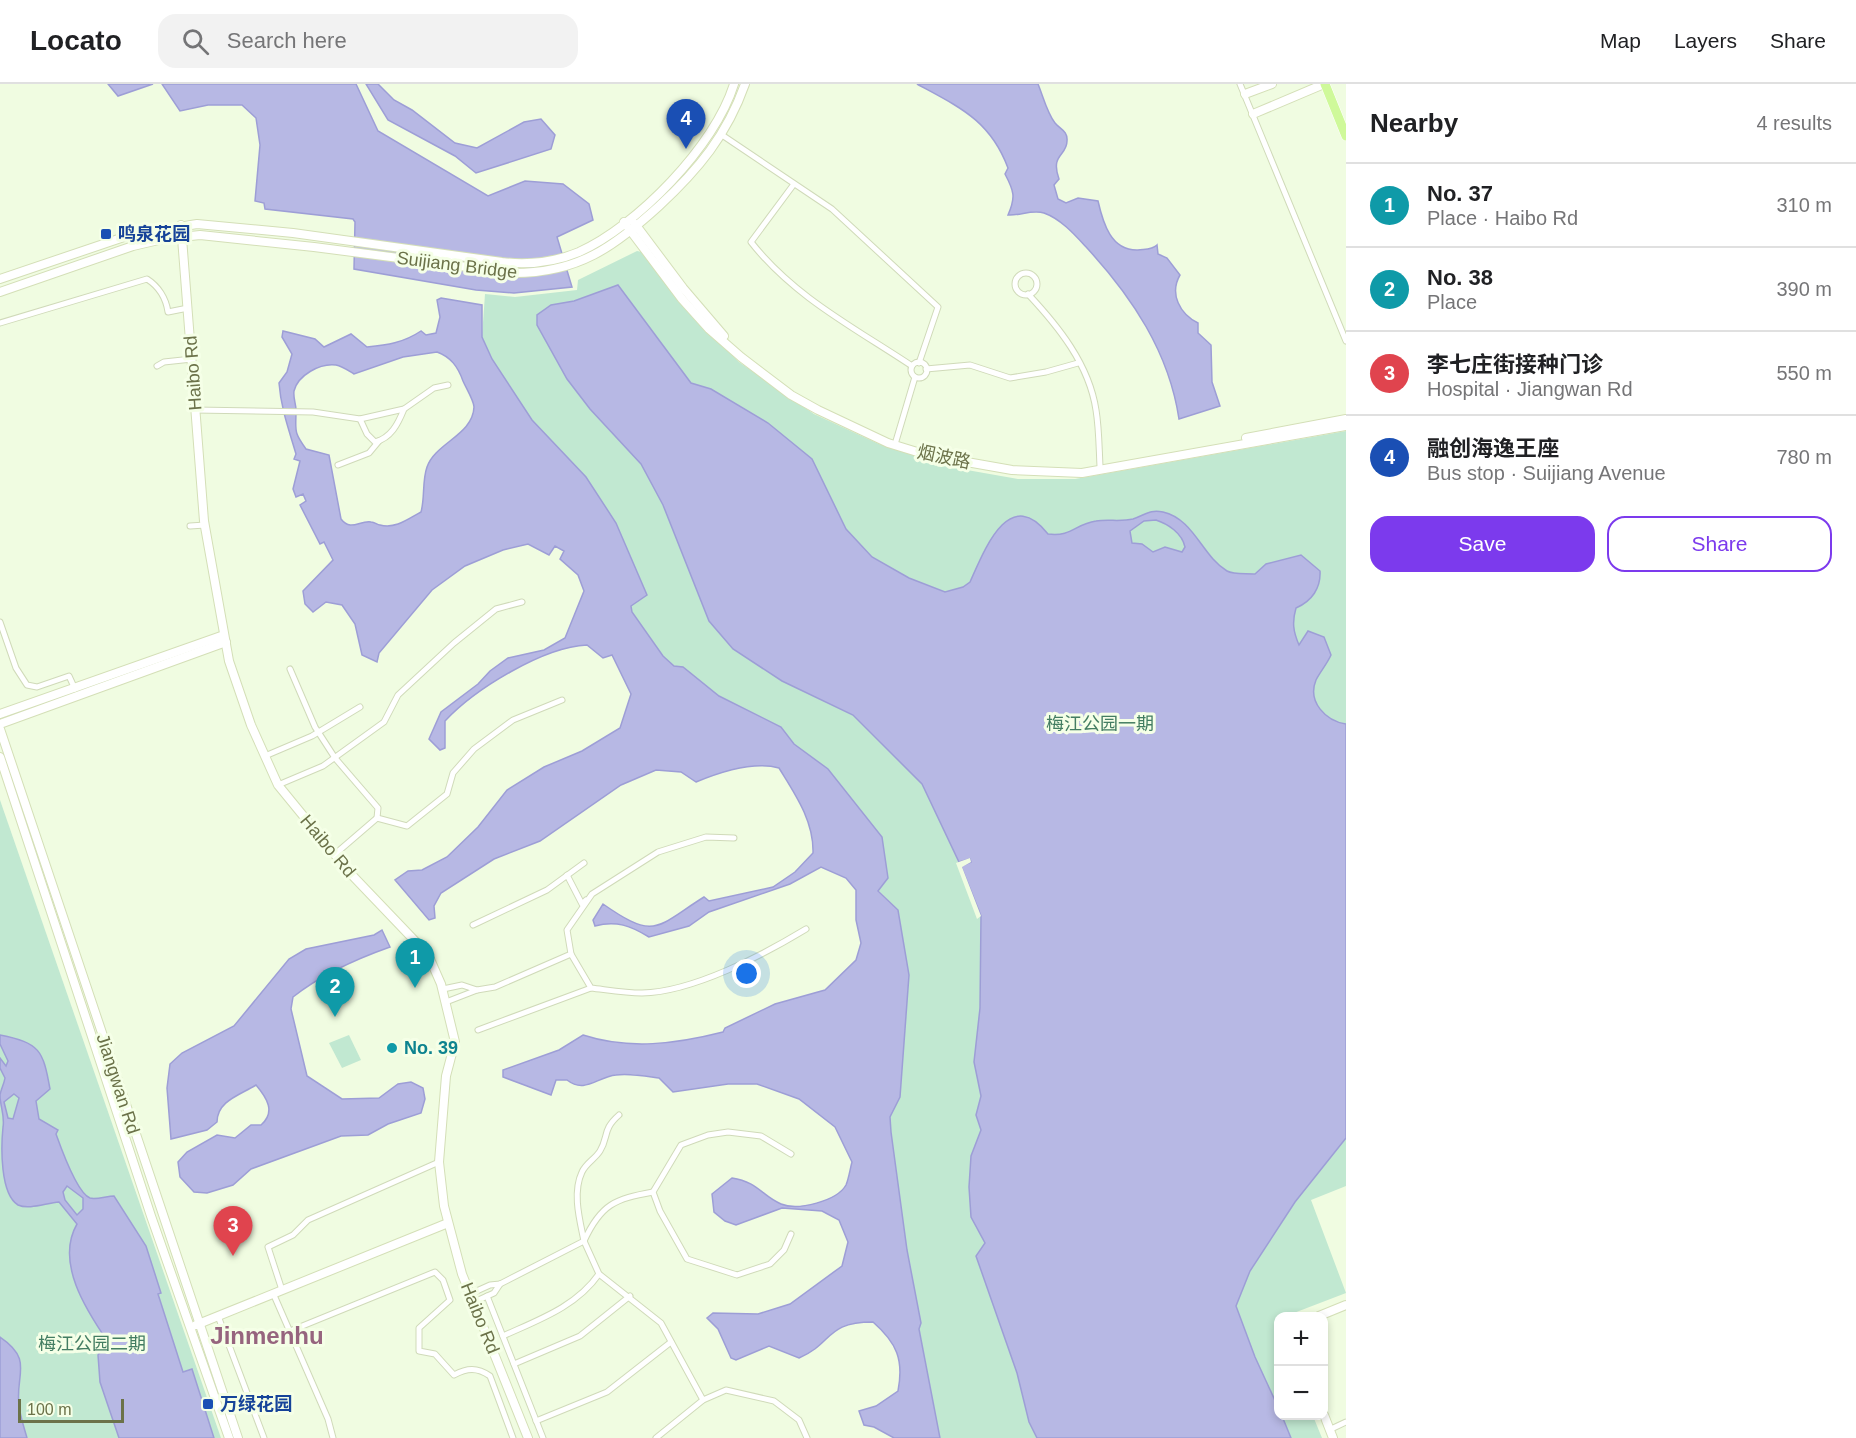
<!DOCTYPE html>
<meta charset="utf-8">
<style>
body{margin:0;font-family:Helvetica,"Noto Sans SC",sans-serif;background:#f2f2f2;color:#202124}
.controls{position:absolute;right:18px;bottom:18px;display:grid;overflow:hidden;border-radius:12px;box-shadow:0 3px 9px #0003}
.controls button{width:54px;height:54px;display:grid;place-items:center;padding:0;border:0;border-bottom:2px solid #e0e0e0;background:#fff;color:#202124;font:30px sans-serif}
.scale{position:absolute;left:18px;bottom:15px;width:106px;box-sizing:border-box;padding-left:6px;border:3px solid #6b7249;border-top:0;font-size:16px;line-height:21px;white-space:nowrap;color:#6b7249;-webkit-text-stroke:4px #f5ffe7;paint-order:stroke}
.you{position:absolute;left:747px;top:890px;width:21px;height:21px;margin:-15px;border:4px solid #fff;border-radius:50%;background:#1a73e8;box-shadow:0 0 0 9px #1a73e833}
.badge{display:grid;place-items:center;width:39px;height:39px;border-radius:50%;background:#7c3aed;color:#fff;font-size:20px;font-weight:700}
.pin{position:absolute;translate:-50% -50px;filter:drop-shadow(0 2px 3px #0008)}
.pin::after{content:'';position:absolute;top:32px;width:21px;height:18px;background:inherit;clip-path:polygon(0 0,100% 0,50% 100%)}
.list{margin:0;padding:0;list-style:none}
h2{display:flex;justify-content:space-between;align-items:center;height:78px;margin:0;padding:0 24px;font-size:26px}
h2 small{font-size:20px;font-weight:400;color:#757577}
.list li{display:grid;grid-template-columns:39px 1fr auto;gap:18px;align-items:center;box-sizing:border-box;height:84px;padding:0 24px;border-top:2px solid #e0e0e0}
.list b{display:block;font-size:22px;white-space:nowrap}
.list p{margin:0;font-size:20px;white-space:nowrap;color:#757577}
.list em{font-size:20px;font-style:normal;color:#757577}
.actions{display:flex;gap:12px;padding:18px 24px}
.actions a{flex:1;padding:14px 0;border:2px solid #7c3aed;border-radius:18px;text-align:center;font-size:21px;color:#7c3aed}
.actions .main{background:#7c3aed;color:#fff}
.icon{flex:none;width:33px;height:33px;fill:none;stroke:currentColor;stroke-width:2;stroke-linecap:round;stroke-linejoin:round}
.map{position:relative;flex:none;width:1346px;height:1354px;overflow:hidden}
header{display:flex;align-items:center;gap:36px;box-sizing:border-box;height:84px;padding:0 30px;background:#fff;border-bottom:2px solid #e0e0e0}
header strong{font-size:28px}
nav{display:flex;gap:33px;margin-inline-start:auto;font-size:21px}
.search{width:420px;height:54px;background:#f2f2f2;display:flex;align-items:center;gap:15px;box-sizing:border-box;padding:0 21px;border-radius:18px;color:#757577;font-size:22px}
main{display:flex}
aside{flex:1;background:#fff}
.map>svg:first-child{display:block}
</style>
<header>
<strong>Locato</strong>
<div class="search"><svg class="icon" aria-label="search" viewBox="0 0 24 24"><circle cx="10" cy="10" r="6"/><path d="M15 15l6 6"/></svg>Search here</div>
<nav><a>Map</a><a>Layers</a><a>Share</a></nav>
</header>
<main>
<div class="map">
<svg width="1346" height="1354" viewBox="0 0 1346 1354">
<rect width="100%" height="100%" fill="#f0fce1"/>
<!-- green -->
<g fill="#c1e8d1">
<polygon points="637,167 642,168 682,221 739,278 814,330 879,360 950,383 1018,395 1075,395 1346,347 1346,1102 1311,1116 1346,1209 1286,1232 1278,1232 1278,1332 1313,1332 1322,1354 940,1354 919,1244 921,1239 907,1166 891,1048 890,1033 900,1013 909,891 898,826 878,806 805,669 794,660 781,643 719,612 674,582 663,573 632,528 586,393 532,336 492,275 482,253 485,210 515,213 577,206 578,196"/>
<polygon points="0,716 221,1354 0,1354"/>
<polygon points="349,951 361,976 342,984 329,959"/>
</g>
<!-- water -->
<g fill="#b7b8e4" stroke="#9d9ed6" stroke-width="1.5" fill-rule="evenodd">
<polygon points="108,0 153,0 118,12"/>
<polygon points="162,0 356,0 378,47 488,112 525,97 563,100 589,120 593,136 557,153 572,203 514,209 476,206 354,185 355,138 353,135 265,125 264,119 255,117 260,61 256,34 242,21 208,21 180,27"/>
<polygon points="366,0 378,0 394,16 412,26 455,59 477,64 524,38 541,35 555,51 551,65 476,89 455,72 388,36"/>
<path d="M917 0H1038C1043 12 1047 29 1055 39 1060 45 1068 47 1067 57 1067 72 1050 70 1059 95L1054 101 1058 115 1066 119 1078 114 1098 117C1103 139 1111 167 1138 166 1145 165 1152 166 1157 161L1158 170 1167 174 1180 191C1169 210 1180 230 1198 239V249L1211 261 1212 298 1220 322 1179 335C1169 268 1132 213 1087 164 1075 151 1061 135 1044 129 1032 125 1020 132 1008 131 1016 113 1014 107 1005 90L1008 84C990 36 959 23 917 0Z"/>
<path d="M618 201 691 299 711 305 768 339 812 375 846 445 872 473 909 494 945 508 963 503 970 498C984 467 1009 400 1048 450 1072 453 1075 440 1096 437 1108 435 1121 438 1133 435 1145 431 1150 425 1163 428 1194 435 1202 472 1227 487 1234 491 1247 489 1255 490L1266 480 1301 471 1320 487C1321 504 1312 517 1296 524 1292 538 1293 547 1299 561L1308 547 1324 553 1331 571C1327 580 1320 588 1316 596 1307 618 1326 637 1346 640V1054L1295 1118 1250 1187 1236 1222 1255 1273 1278 1323V1332H1282L1291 1354H1037L1029 1338 1017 1289 976 1172 985 1159 971 1133 969 1103 971 1072 981 1046 976 1031 981 1012 974 978 980 924 981 832 961 782 971 778 970 775 959 778 922 700 853 631 782 597 733 565 709 537 663 421 641 380 590 325 567 295 537 241V231L551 221 574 217ZM1156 436C1168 440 1182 449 1185 463L1182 468 1165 463 1153 468 1142 460 1132 459 1130 447 1144 437Z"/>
<path d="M441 214 482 221V253L492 275 532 336 586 393 616 439 647 511 631 522 632 528 663 572 674 582 683 583 719 612 781 643 794 660 828 685 882 753 888 794 878 807 898 826 909 891 900 1013 890 1033 891 1048 907 1166 921 1239 919 1245 940 1354H894L874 1343 864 1341 859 1327 876 1322 898 1307C904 1276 897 1259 873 1238 825 1238 834 1259 799 1274L769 1262 736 1276 731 1274 718 1245 707 1234 713 1229 758 1230 790 1220 842 1182 848 1158 839 1136 822 1127 782 1124 736 1141 725 1137 714 1128 712 1110 732 1094C758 1098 762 1112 781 1120 798 1127 837 1117 846 1101 849 1094 850 1085 852 1078L835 1043 799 1015 757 1000H728L673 1008 659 994C645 992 629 989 616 991 597 993 585 1010 567 996H556L551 1011 503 993V986L559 966 583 951C629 966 676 960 723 948L725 944 775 920 825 906 856 876 861 859 856 836V806L846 794 821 783 790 800 709 828 689 842 649 853C631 842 616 836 595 842L593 836 603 820C656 857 656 843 704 813L709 817 773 803 795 788 813 769C814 737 795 710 779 684 754 677 720 688 696 698L681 688 656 686 621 701 540 757 494 775 441 809 434 822 435 834 429 836 395 796 408 787 422 786 447 773 478 743 507 706 544 683 582 667 620 644 631 610 612 571 603 574 587 561C543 563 475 605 445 637V664L440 666 429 655 441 628 478 600 490 587 508 574 544 566 565 554 584 507 578 491 560 475 564 467 555 462 549 471 528 460 503 466 465 482 432 506 379 569 377 578 362 571 355 540 342 521 326 518 313 528 305 520 303 507 333 476 324 458 320 460 300 421 306 417 303 410 296 413 293 405 300 377 294 375 296 370C289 346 281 325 279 299L287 288 292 270 282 253 283 247 315 255 324 263 351 250 367 263C387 261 403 259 421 247L426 251 436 249 440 233 437 216ZM437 268C451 273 458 283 463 297 466 304 474 317 474 323 473 351 435 359 427 383 422 397 425 414 421 428 408 435 396 445 380 441 377 441 375 438 371 438 360 436 351 448 341 435L329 371 306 365C293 347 296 347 296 326 296 320 293 314 294 307 298 291 320 279 336 281 342 282 349 287 354 290L403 273Z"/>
<path d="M382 846 390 863C356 875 322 890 293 913L291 925 307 992 342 1015 379 1014 398 1000 411 998 423 1004 425 1015 421 1029 388 1040 368 1051 341 1052 251 1085 233 1101 207 1109 194 1108 180 1093 178 1078 187 1068 217 1051 235 1054 251 1041H261C276 1028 267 1014 256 1001 240 1011 217 1017 217 1038L207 1046 171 1055 167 1004 170 980 182 969 234 942 289 875 306 865 374 851Z"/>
<path d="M0 951C40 959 43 966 50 1005L36 1017 39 1035 58 1046 56 1050C61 1064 77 1109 90 1114 96 1116 107 1112 114 1112L146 1162 161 1209 158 1210 183 1288 192 1285 214 1354H119L100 1298 98 1271 108 1258C86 1226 55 1178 77 1140L59 1118C46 1119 29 1126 18 1121 0 1110 1 1063 3 1043 5 1032 0 1022 0 1011 1 1005 4 1000 5 994L0 984V974L6 982 8 977 0 960ZM14 1010 19 1014 13 1035 8 1034 4 1018ZM67 1102 83 1114V1125L77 1131 65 1116 63 1108Z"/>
<path d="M0 1253C34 1276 15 1290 19 1321 20 1332 24 1343 27 1354H0Z"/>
</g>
<!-- pier -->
<polygon fill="#f0fce1" points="970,774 971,778 962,783 981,832 977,835 956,779"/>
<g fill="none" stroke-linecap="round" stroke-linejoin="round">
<defs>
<g id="street">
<polyline points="1240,0 1346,257"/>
<polyline points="722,51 832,125 938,223 919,279"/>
<path d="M794 100 751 158C794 213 855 244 912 282"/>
<circle cx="1026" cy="200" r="11"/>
<path d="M1028 210C1058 242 1089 280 1096 326 1099 344 1099 363 1100 382"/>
<path d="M0 239 147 195C158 202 166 214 168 228L188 224"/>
<circle cx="919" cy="286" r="8"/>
<polyline points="157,282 164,278 192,275"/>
<polyline points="926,285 970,281 1010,294 1046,288 1078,279"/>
<polyline points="195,326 313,328 360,335 404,325 434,304 448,301"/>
<path d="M360 335 367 350 375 358C391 354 398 340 404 325"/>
<polyline points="896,357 915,293"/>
<polyline points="338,381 369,369 379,357"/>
<polyline points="190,442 205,441"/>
<polyline points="0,538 16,584 27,601 37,603 69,592 75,605"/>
<polyline points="290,585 315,643 335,674 378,724 377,734"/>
<polyline points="265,672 312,652 360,623"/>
<polyline points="278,701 323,682 384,638 398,611 454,559 496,525 522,518"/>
<polyline points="334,771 377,734 407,742 447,710 453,689 474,665 513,636 562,616"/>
<polyline points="567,791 582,820 586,816"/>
<polyline points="473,841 547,806 584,779"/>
<path d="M571 870 591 904C608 906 625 909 642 909 693 908 763 871 806 845"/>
<polyline points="443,905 462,901 477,906 495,903 571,870 567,846 592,810 658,768 706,753 734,754"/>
<polyline points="446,918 477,906"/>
<polyline points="478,946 591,904"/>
<polyline points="791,1150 784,1166 770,1180 737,1191 687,1175 660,1127 653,1108 681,1061 708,1051 728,1048 761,1052 791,1070"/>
<path d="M584 1157C580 1137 572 1109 582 1088 586 1079 595 1075 600 1067 609 1052 602 1046 619 1031"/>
<path d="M584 1157C601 1120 615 1115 653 1108"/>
<polyline points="282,1206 268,1163 293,1151 308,1136 439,1078"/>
<polyline points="273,1209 328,1335 333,1354"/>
<polyline points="470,1210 490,1201 500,1200 584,1157 599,1190 661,1239 703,1316"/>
<polyline points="487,1212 543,1354"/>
<polyline points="474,1218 494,1209 500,1200"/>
<polyline points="218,1232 264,1354"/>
<path d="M290 1247 435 1188 443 1196 450 1216 419 1244V1267L435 1270 454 1291C467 1284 477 1283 490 1292L513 1354"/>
<path d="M503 1252C538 1236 576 1223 599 1190"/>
<polyline points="514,1280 580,1252 630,1212"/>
<polyline points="536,1337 607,1308 671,1258"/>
<polyline points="1329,1346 1346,1338"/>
<polyline points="656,1354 703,1316 726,1306 774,1317 799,1336 807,1354"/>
</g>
<g id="secondary">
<polyline points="1245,10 1272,0"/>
<polyline points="1253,30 1324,0"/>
<polyline points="624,138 682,215 709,245 741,273 791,311 818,326 888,359 927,371 1012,386 1082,389 1346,342"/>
<polyline points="635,140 683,204 724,252"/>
<polyline points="181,141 204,437 229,577 251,641 278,701 350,789 415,857 430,875 441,900 455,958 446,992 439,1078 444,1122 462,1190 528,1354"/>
<path d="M0 195 130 151 197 140 293 149 502 178C528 181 555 178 579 168 637 142 715 62 734 0"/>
<path d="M0 208 133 162 163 155 200 151 314 163 514 189C578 189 614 163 659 122 698 86 727 51 745 0"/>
<polyline points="1246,354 1346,335"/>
<polyline points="0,630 224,551"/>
<polyline points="0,640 226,558"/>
<polyline points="0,645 238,1354"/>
<polyline points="0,673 151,1132 229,1354"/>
<polyline points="1319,1232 1346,1221"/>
<polyline points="196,1241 448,1139"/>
<polyline points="1324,1331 1333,1354"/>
</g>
<polyline id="primary" points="1325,0 1346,52"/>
</defs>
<!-- street casing -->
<use href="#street" stroke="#d0dab9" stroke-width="7"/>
<!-- secondary casing -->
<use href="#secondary" stroke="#d4dfb7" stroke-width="10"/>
<!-- primary casing -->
<use href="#primary" stroke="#fff" stroke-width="10"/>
<!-- street -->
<use href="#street" stroke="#fff" stroke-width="5"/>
<!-- secondary -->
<use href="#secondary" stroke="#fff" stroke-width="8"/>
<!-- primary -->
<use href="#primary" stroke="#cff99a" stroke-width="9"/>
</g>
<!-- markers -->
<g fill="#1a4fb4" stroke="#f5ffe7" stroke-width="2">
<rect x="100" y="144" width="12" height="12" rx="3"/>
<rect x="202" y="1314" width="12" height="12" rx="3"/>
</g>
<circle fill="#0f9aa8" stroke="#f5ffe7" stroke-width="2" cx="392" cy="964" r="6"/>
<g text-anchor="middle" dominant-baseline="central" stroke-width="6" stroke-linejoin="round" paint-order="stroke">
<!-- transit labels -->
<g font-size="18" font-weight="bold" fill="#164399" stroke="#f5ffe7" text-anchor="start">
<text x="118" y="150">鸣泉花园</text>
<text x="220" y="1320">万绿花园</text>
</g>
<!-- street labels -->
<g font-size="18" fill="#6b7249" stroke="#f5ffe7">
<text transform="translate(457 181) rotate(7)">Suijiang Bridge</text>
<text transform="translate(193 289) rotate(-94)">Haibo Rd</text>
<text transform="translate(944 373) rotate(12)">烟波路</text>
<text transform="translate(328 762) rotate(50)">Haibo Rd</text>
<text transform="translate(118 1000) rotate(72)">Jiangwan Rd</text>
<text transform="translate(480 1234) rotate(68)">Haibo Rd</text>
</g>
<!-- park labels -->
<g font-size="18" fill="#437d62" stroke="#f5ffe7">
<text x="1100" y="640">梅江公园一期</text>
<text x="92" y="1260">梅江公园二期</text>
</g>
<!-- culture labels -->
<g font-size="18" font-weight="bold" fill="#0d838f" stroke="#f5ffe7" text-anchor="start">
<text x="404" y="964">No. 39</text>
</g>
<!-- district labels -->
<g font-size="24" font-weight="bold" fill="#96647e" stroke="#f5ffe7">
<text x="267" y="1251">Jinmenhu</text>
</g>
</g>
</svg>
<div class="controls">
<button>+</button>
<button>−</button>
</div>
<div class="scale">100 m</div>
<div class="you"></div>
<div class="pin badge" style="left:415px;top:904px;background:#0f9aa8">1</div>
<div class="pin badge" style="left:335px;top:933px;background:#0f9aa8">2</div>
<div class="pin badge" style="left:233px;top:1172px;background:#e0444e">3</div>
<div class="pin badge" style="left:686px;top:65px;background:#1a4fb4">4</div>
</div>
<aside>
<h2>Nearby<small>4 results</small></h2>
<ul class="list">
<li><span class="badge" style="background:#0f9aa8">1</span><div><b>No. 37</b><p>Place · Haibo Rd</p></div><em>310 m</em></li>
<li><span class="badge" style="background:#0f9aa8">2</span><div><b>No. 38</b><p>Place</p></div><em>390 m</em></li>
<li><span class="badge" style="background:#e0444e">3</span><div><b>李七庄街接种门诊</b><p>Hospital · Jiangwan Rd</p></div><em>550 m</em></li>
<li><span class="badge" style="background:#1a4fb4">4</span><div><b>融创海逸王座</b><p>Bus stop · Suijiang Avenue</p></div><em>780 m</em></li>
</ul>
<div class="actions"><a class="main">Save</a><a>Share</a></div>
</aside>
</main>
